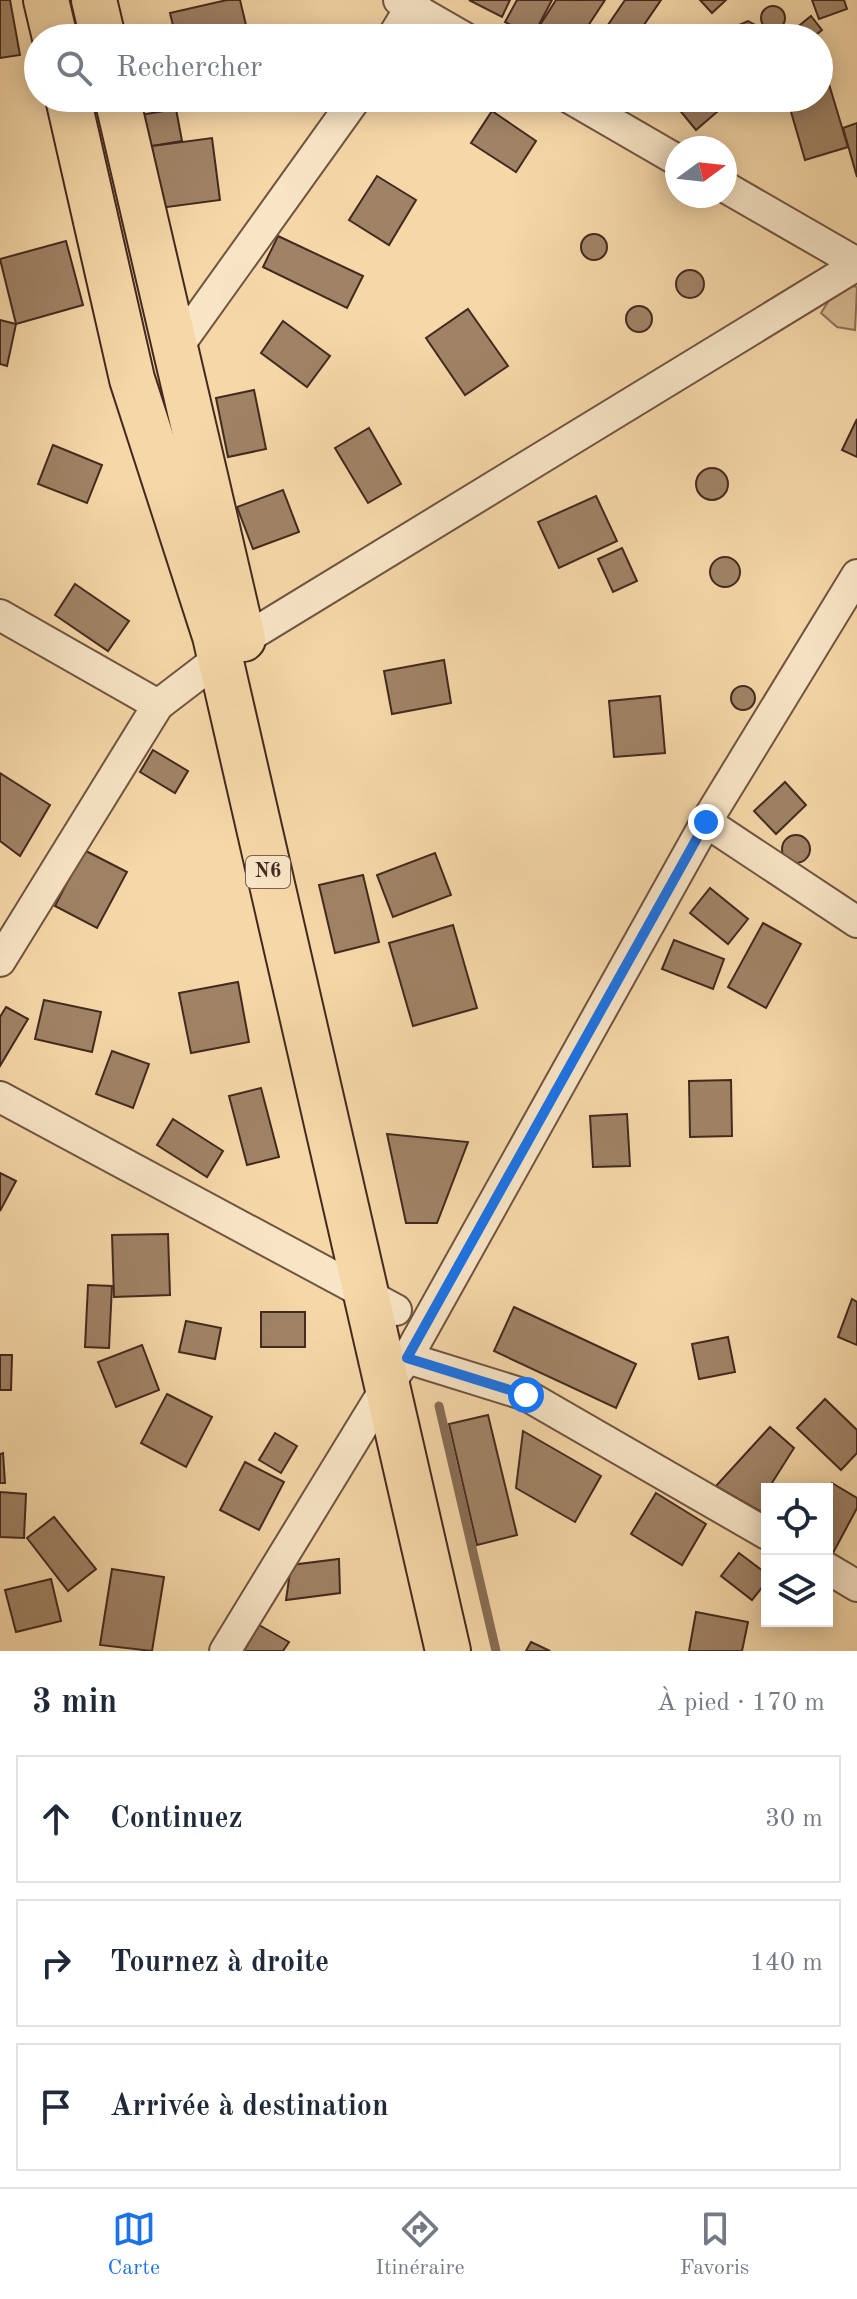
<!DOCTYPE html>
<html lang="fr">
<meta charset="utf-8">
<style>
body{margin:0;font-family:"Old Standard TT",serif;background:#f2f2f3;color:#1f2937}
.controls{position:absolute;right:24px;bottom:24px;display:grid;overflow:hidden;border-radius:0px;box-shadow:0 4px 20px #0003}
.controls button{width:72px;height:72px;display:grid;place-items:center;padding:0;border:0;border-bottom:2px solid #e0e1e3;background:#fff;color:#1f2937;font:40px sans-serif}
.compass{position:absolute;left:665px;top:136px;width:72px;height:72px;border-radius:50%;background:#fff;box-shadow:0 4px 20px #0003;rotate:75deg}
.stop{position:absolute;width:24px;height:24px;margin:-18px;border:6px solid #1a73e8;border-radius:50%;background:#fff}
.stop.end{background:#1a73e8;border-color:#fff;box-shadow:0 2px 8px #0008}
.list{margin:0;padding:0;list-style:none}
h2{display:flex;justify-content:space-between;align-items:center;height:104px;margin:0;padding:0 32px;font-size:34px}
h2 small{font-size:26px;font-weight:400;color:#747a83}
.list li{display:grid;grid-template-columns:52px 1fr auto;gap:24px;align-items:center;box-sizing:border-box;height:128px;margin:0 16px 16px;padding:0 16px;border:2px solid #e0e1e3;border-radius:0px}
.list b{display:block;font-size:30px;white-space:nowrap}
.list em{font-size:26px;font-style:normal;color:#747a83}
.icon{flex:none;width:44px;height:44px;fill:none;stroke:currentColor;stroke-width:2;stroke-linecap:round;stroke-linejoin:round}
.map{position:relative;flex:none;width:857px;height:1651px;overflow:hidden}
.search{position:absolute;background:#fff;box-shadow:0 4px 20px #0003;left:24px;right:24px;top:24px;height:88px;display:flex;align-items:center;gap:20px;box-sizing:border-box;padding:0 28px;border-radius:44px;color:#747a83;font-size:30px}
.sheet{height:536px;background:#fff}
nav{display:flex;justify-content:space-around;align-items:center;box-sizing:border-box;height:112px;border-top:2px solid #e0e1e3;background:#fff;font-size:22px;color:#747a83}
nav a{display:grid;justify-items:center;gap:4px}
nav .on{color:#1a73e8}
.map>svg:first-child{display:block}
</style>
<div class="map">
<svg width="857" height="1651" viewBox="0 0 857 1651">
<rect width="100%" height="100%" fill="#f5d7a8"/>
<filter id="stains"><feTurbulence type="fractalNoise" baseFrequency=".0025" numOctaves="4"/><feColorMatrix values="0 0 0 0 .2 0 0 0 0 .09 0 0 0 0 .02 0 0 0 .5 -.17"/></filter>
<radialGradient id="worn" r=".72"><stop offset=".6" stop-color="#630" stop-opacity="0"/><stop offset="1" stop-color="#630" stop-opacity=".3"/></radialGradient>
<!-- green -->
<polygon fill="#d7b991" stroke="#8d7158" stroke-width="2" points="840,283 857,287 855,330 837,327 821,313"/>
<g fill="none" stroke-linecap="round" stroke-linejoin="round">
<!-- stream -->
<polyline stroke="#896e55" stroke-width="9" points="439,1406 496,1651"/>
</g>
<!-- building -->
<g fill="#a08366" stroke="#43291f" stroke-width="2">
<polygon points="0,0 10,0 20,55 0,58"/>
<polygon points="227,0 240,0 246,25 188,38 176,38 170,13"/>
<polygon points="469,0 510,0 502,17"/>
<polygon points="517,0 552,0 533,36 505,22"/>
<polygon points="556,0 605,0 580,38 536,38 533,36"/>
<polygon points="625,0 661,0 635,38 599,38"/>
<polygon points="700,0 726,0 712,13"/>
<polygon points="812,0 844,0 847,9 819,19"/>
<circle cx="773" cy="18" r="12"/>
<polygon points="811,16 822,30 812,38 784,38"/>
<polygon points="748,21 757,26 760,35 758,38 737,38 735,33 739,25"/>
<polygon points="828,81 848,147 805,160 787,98 819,98 819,83"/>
<polygon points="688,98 733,98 696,130 677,107"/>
<polygon points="176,109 182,141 146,147 140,115"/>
<polygon points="492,111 536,141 516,172 471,143"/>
<polygon points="857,123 857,177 843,128"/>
<polygon points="212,138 220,200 160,208 152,146"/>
<polygon points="377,176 416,200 389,245 349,220"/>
<circle cx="594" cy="247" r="13"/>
<polygon points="278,236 363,276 347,308 263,267"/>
<polygon points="66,241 83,305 16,324 0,259"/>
<circle cx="690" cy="284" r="14"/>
<circle cx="639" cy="319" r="13"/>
<polygon points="468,309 508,366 465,395 426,338"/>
<polygon points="0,320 16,324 7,366 0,364"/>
<polygon points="283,321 330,356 307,387 261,353"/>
<polygon points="254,390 266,449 228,457 216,398"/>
<polygon points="857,419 857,457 842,450"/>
<polygon points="369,428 401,484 368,503 335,448"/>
<polygon points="53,445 102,465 87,503 38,484"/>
<circle cx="712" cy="484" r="16"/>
<polygon points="283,490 299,532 253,549 237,507"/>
<polygon points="596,496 617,541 559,568 538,522"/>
<polygon points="622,548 637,581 613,592 598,559"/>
<circle cx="725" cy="572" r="15"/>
<polygon points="75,584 129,621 108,651 55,615"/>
<polygon points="444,660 451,703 392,714 384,671"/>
<circle cx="743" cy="698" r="12"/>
<polygon points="660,696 665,753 614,757 609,701"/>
<polygon points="153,750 188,771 175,793 140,772"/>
<polygon points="0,773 50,805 20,856 0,841"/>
<polygon points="785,782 806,805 776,834 754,811"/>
<circle cx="796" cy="849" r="14"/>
<polygon points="84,850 127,872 97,928 55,906"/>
<polygon points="435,853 451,895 393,917 377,875"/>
<polygon points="363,875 379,942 335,953 319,885"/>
<polygon points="710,888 748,919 728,944 690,913"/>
<polygon points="763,923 801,944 766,1008 728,987"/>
<polygon points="453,925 477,1008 413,1026 389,943"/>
<polygon points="674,940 724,959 713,989 662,969"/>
<polygon points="238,982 249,1042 191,1053 179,993"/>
<polygon points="44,1000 101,1012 92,1052 35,1039"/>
<polygon points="6,1007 28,1019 0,1066 0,1017"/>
<polygon points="112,1051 149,1064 133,1108 96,1094"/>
<polygon points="731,1080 732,1136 690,1137 689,1081"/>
<polygon points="261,1088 279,1157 247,1165 229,1096"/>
<polygon points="627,1114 630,1166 593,1167 590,1116"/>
<polygon points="173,1119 223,1151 207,1177 157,1145"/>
<polygon points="387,1134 468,1142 437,1223 406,1223"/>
<polygon points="0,1173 16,1181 0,1211"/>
<polygon points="168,1234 170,1295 114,1297 112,1235"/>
<polygon points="88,1285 112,1286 109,1348 85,1347"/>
<polygon points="852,1299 857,1302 857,1345 838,1337"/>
<polygon points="514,1307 636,1364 616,1408 494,1351"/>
<rect x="261" y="1312" width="44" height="35"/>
<polygon points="186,1321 221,1328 215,1359 179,1352"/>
<polygon points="728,1337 735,1372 699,1379 692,1344"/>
<polygon points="142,1345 159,1390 116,1407 98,1362"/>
<polygon points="0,1355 12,1355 11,1390 0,1390"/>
<polygon points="167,1394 212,1417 186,1467 141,1443"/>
<polygon points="825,1399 857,1430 857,1453 841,1470 797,1428"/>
<polygon points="488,1415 517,1535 477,1545 449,1424"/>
<polygon points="770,1427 794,1448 770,1486 776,1489 767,1489 767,1515 716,1486"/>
<polygon points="523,1431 601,1476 575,1522 516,1488"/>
<polygon points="275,1433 297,1446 281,1473 259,1460"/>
<polygon points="3,1453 5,1483 0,1483 0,1454"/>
<polygon points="245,1462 284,1482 259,1530 220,1510"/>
<polygon points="832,1483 857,1498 857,1508 833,1553 827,1550 827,1491"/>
<polygon points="0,1492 26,1494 24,1538 0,1537"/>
<polygon points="656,1493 706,1524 682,1565 631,1534"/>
<polygon points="54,1517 96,1569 68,1591 27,1538"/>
<polygon points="739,1553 767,1574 767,1581 752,1600 721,1576"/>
<polygon points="339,1559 340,1593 286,1600 291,1565"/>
<polygon points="112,1569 164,1577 152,1651 100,1645"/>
<polygon points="51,1579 61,1621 16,1632 5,1590"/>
<polygon points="696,1612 748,1622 742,1651 689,1651"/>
<polygon points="259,1625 289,1642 283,1651 244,1651"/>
<polygon points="531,1642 550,1651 526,1651"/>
</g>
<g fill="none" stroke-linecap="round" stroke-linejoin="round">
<defs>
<g id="minor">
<polyline points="399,0 465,38"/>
<polyline points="392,38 415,0"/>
<polyline points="570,98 677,160"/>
<polyline points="725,187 857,263"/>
<polyline points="176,349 356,98"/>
<polyline points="0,615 158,705 243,640 857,265"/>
<polyline points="706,822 857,922"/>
<polyline points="0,961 158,705"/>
<polyline points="0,1097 396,1310"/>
<polyline points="407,1358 526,1395 767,1534"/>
<polyline points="827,1568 857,1586"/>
<polyline points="225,1651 387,1386 407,1358 706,822 857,575"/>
</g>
<g id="highway">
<polyline points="46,0 55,38"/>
<polyline points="94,0 103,38"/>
<polyline points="68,98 132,379 215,636 448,1651"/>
<polyline points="117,98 243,639"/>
</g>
</defs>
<!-- minor casing -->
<use href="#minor" stroke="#705441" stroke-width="34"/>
<!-- highway casing -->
<use href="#highway" stroke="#43291f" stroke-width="48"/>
<!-- minor -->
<use href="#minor" stroke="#f8e5c6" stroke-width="30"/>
<!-- highway -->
<use href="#highway" stroke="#f5d7a8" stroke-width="44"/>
</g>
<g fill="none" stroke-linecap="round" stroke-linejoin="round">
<!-- route -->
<polyline stroke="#1a73e8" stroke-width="10" points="526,1395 407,1358 706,822"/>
</g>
<g text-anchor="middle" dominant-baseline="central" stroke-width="8" stroke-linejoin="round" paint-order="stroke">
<!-- shield labels -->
<rect fill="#f8e5c6" stroke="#796151" stroke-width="2" x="246" y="856" width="44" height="32" rx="6"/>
<g font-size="20" font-weight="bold" fill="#43291f">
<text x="268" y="872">N6</text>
</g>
</g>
<rect width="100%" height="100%" filter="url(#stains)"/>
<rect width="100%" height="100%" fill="url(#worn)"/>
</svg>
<div class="controls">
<button><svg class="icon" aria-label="locate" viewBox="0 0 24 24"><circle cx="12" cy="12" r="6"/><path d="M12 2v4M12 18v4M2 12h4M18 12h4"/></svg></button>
<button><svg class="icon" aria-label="layers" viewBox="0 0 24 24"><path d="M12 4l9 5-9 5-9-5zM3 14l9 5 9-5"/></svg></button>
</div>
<svg class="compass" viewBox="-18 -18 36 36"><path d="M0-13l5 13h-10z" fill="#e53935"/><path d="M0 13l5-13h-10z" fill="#747a83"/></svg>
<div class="stop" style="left:526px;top:1395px"></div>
<div class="stop end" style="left:706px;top:822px"></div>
<div class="search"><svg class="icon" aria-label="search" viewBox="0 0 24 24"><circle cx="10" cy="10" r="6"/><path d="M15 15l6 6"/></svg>Rechercher</div>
</div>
<section class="sheet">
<h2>3 min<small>À pied · 170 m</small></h2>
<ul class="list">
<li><svg class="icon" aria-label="ahead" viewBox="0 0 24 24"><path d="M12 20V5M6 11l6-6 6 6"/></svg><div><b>Continuez</b></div><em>30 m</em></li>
<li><svg class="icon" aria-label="right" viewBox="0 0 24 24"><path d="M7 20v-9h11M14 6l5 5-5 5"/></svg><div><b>Tournez à droite</b></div><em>140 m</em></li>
<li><svg class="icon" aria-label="arrive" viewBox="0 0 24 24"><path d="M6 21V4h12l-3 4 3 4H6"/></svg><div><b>Arrivée à destination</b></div></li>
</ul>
</section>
<nav>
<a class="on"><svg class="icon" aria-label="map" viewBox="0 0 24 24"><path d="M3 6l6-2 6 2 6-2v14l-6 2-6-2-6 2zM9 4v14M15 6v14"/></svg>Carte</a>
<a><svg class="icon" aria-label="directions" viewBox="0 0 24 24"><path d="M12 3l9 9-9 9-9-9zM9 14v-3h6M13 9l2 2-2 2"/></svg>Itinéraire</a>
<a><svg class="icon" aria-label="saved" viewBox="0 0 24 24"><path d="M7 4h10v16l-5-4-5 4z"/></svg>Favoris</a>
</nav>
